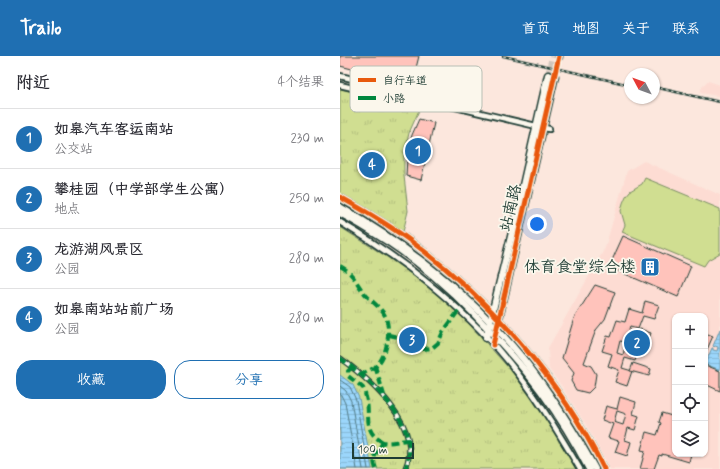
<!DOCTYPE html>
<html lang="zh">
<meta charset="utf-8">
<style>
body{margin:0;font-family:Mynerve,"LXGW WenKai TC",sans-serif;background:#f2f2f3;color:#2b2b33}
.controls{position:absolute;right:12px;bottom:12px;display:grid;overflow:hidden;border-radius:8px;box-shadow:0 1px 3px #0004}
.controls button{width:36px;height:36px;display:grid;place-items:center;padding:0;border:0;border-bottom:1px solid #e1e1e2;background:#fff;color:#2b2b33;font:20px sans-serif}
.compass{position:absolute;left:284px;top:12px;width:36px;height:36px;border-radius:50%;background:#fff;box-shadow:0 1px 3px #0004;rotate:311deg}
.scale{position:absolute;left:12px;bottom:10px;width:62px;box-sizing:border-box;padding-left:4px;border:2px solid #1f3d34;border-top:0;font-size:11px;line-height:14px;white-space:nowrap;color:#1f3d34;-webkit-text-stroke:3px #fbf7ec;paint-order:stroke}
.you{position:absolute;left:197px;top:168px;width:14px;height:14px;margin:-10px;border:3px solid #fff;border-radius:50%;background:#1a73e8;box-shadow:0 0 0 6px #1a73e833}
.badge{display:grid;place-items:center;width:26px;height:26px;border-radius:50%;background:#1f6fb2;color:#fff;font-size:13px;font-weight:700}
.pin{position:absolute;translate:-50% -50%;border:2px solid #fff;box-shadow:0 1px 4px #0006}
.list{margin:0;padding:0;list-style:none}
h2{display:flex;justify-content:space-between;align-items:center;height:52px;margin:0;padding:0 16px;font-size:17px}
h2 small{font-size:13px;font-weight:400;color:#7c7c81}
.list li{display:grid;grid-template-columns:26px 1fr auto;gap:12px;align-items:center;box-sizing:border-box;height:60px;padding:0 16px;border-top:1px solid #e1e1e2}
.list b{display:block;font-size:15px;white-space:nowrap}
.list p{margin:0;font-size:13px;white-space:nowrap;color:#7c7c81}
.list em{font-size:13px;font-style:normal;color:#7c7c81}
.actions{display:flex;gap:8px;padding:12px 16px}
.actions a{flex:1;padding:9px 0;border:1px solid #1f6fb2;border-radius:16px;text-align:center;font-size:14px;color:#1f6fb2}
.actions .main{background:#1f6fb2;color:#fff}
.icon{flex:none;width:22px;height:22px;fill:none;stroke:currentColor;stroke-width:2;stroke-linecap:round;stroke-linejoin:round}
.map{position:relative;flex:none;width:380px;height:413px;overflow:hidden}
header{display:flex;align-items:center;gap:24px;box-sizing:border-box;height:56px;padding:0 20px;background:#1f6fb2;color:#fff}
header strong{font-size:19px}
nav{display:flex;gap:22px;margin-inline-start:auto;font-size:14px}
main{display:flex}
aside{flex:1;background:#fff}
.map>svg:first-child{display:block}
</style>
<header>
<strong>Trailo</strong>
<nav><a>首页</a><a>地图</a><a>关于</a><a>联系</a></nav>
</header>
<main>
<aside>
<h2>附近<small>4个结果</small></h2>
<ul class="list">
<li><span class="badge">1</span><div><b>如皋汽车客运南站</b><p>公交站</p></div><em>230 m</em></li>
<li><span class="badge">2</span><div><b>攀桂园（中学部学生公寓）</b><p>地点</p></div><em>250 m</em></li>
<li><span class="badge">3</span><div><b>龙游湖风景区</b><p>公园</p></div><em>280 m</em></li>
<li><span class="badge">4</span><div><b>如皋南站站前广场</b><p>公园</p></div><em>280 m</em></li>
</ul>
<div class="actions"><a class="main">收藏</a><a>分享</a></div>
</aside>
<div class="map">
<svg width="380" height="413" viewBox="0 0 380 413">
<defs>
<pattern id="park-tufts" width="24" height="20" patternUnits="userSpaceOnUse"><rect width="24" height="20" fill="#d0de91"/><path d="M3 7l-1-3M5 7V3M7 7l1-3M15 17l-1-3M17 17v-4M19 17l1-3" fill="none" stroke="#b2bf7e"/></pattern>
<pattern id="water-rules" width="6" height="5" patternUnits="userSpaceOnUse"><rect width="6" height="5" fill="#9bd6fb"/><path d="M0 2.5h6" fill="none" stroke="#85b9d8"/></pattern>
</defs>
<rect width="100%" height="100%" fill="#fce7dd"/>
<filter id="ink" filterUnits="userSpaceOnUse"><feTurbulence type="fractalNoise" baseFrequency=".025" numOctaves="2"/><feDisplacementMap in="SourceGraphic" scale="8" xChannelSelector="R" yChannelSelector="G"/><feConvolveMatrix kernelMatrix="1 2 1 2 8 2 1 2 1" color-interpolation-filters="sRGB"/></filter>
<g filter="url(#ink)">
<!-- built -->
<g fill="#fddcd3" fill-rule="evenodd">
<polygon points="368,25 380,29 380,40 360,37 362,31"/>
<path d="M304 105 380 139V413H270L248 372 223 332 209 313 208 292 265 192 287 115ZM335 260H365V398H335Z"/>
</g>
<!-- park -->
<g fill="url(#park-tufts)" stroke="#788e62">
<polygon points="0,33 80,52 69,77 64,99 64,120 68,155 63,176 36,158 0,138"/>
<polygon points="0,171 47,201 73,219 114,252 123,261 182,327 197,348 234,406 237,413 0,413"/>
</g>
<!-- garden -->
<polygon fill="#d0de91" stroke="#788e62" points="305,122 380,153 380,197 368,204 364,210 282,176 285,169 281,155 283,147 286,140 290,135 302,128"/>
<!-- water -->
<g fill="url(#water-rules)" stroke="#6999ab">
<polygon points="380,273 380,314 365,308 372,292 373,292 373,294 377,295 378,291 375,290 374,291 373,290"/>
<polygon points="0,319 13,329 19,342 32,413 0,413"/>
</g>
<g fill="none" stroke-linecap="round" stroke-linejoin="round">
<!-- shore -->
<g stroke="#517a84" stroke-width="1">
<polyline points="0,324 10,331 16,344 28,413"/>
<polyline points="0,330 6,335 11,345 23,413"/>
<polyline points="0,337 5,347 17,413"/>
</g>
</g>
<!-- building -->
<g fill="#ffc3bb" stroke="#1f3d34" fill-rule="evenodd">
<polygon points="0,0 79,0 72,28 0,10"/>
<polygon points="79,63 94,67 81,124 66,120 67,101 69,90 72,79"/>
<polygon points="283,180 351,210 338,241 269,211"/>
<polygon points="255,229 275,236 265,263 256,274 244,307 251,310 256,318 254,331 248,337 236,334 231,325 234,317 222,302 234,262"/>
<polygon points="305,245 319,249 314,263 303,260 298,273 290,271 285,286 280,285 277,297 283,299 287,284 296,287 300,273 311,277 306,290 301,288 295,305 285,302 282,312 292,315 287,330 275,326 279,314 268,310 272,298 262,295 267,280 271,281 277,264 285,266 289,253 302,257"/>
<polygon points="365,277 373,280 365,298"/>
<polygon points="293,307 311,313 309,320 290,315"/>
<polygon points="365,309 380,315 380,335 365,328"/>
<path d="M280 341 296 346 293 358 299 360 295 374 288 372 285 384 291 386 287 400 275 396 279 385 268 382 273 368 262 364 266 350 277 353ZM277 355 286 358 283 369 274 366Z"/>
<polygon points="322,357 335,361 335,378 333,384 335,385 335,398 351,398 349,406 322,398 322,400 319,399 314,413 300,413 305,395 301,394 306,376 317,379 321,367 319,366"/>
</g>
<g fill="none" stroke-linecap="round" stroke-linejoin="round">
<!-- tertiary-tunnel -->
<g stroke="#d0c5bb" stroke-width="6" stroke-dasharray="6 3" stroke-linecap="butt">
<polyline points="208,19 212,0"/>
<polyline points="215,20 219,1"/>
</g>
<defs>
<path id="pedestrian" d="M0 302C30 324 85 371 65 413"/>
<g id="minor">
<polyline points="0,20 83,40 111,50 209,73"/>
<polyline points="0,29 81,48 106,50"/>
<path d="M0 141C25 155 49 169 72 186 152 245 220 324 264 413"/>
<path d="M0 166C66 205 133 258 179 319 202 349 221 381 240 413"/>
</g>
<g id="tertiary">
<polyline points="219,1 219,0"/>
<path d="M0 151C70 191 133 241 184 304 211 338 234 375 255 413"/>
<path d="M0 157C17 166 33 176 50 187 80 207 108 231 133 257 157 282 181 308 201 335 219 360 235 386 249 413"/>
<polyline points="146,282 176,160 208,19"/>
<polyline points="153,289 215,20"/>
</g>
</defs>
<!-- pedestrian casing -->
<use href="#pedestrian" stroke="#1f3d34" stroke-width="6"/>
<!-- minor casing -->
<use href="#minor" stroke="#1f3d34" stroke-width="8"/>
<!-- tertiary casing -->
<use href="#tertiary" stroke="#1f3d34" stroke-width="9"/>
<!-- pedestrian -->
<use href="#pedestrian" stroke="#fbf7ec" stroke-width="3.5"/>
<!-- minor -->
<use href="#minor" stroke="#fbf7ec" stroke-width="4.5"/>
<!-- tertiary -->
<use href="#tertiary" stroke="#fbf7ec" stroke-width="6"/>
<defs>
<g id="rail">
<polyline points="163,0 290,29"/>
<polyline points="314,31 380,46"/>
</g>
</defs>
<!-- rail casing -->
<use href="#rail" stroke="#1f3d34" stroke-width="2.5"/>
<!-- rail -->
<use href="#rail" stroke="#fbf7ec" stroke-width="1" stroke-dasharray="3" stroke-linecap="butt"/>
<!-- quiet -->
<g stroke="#00873e" stroke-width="4" stroke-dasharray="8 4" stroke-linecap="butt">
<path d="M0 210C15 218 16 228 26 239 32 246 43 253 46 262 51 276 47 301 35 311 31 314 26 316 22 318"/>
<polyline points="49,279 67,283 77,291 84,293 92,292 98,287 103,276 119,254"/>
<path d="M0 302C30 324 85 371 65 413"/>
<polyline points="35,310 44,339"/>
<path d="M13 311 8 315V320C13 324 19 328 23 332 25 335 25 339 26 341 31 359 22 376 43 386"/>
<path d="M36 413C31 400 37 397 43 386 51 388 60 384 69 384"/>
</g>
<defs>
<g id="cycleway">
<path d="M0 141C25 155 49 169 72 186 152 245 220 324 264 413"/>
<polyline points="153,289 219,0"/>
</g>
</defs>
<!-- cycleway casing -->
<use href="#cycleway" stroke="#fbf7ec" stroke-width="8"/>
<!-- cycleway -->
<use href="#cycleway" stroke="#e8590c" stroke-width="5"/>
</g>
</g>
<!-- icons -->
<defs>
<symbol id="building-square" viewBox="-11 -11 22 22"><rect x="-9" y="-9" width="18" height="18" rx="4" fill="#1f6fb2" stroke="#fbf7ec"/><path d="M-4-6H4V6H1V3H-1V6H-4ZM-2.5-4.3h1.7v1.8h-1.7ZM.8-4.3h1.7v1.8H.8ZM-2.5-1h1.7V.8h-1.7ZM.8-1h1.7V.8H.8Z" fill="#fff"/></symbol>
</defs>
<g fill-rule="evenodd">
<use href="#building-square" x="299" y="200" width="22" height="22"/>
</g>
<g text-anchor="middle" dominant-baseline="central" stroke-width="3.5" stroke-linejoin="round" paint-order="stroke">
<!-- street labels -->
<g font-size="16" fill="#1f3d34" stroke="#fbf7ec">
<text transform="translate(171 152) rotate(-77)">站南路</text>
</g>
<!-- poi labels -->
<g font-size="16" fill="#1f3d34" stroke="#fbf7ec" text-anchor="end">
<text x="296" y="211">体育食堂综合楼</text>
</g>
</g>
<!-- legend -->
<rect x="10" y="10" width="132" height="46" rx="6" fill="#fbf7ec" stroke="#b9bfb5" stroke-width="1"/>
<rect x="18" y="22" width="18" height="4" fill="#e8590c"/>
<rect x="18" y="40" width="18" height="4" fill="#00873e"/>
<g font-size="11" fill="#1f3d34">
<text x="43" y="28">自行车道</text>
<text x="43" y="46">小路</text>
</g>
</svg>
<div class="controls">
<button>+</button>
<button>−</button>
<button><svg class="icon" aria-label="locate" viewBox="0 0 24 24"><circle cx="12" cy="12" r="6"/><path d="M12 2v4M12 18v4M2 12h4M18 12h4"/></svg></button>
<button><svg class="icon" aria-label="layers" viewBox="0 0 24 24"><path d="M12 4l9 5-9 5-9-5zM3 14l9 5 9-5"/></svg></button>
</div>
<svg class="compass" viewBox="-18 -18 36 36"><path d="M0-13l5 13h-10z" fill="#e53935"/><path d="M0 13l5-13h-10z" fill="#7c7c81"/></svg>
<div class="scale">100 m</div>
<div class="you"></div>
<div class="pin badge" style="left:78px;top:95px">1</div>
<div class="pin badge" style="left:297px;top:287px">2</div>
<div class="pin badge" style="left:72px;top:284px">3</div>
<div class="pin badge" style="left:32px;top:109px">4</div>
</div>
</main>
